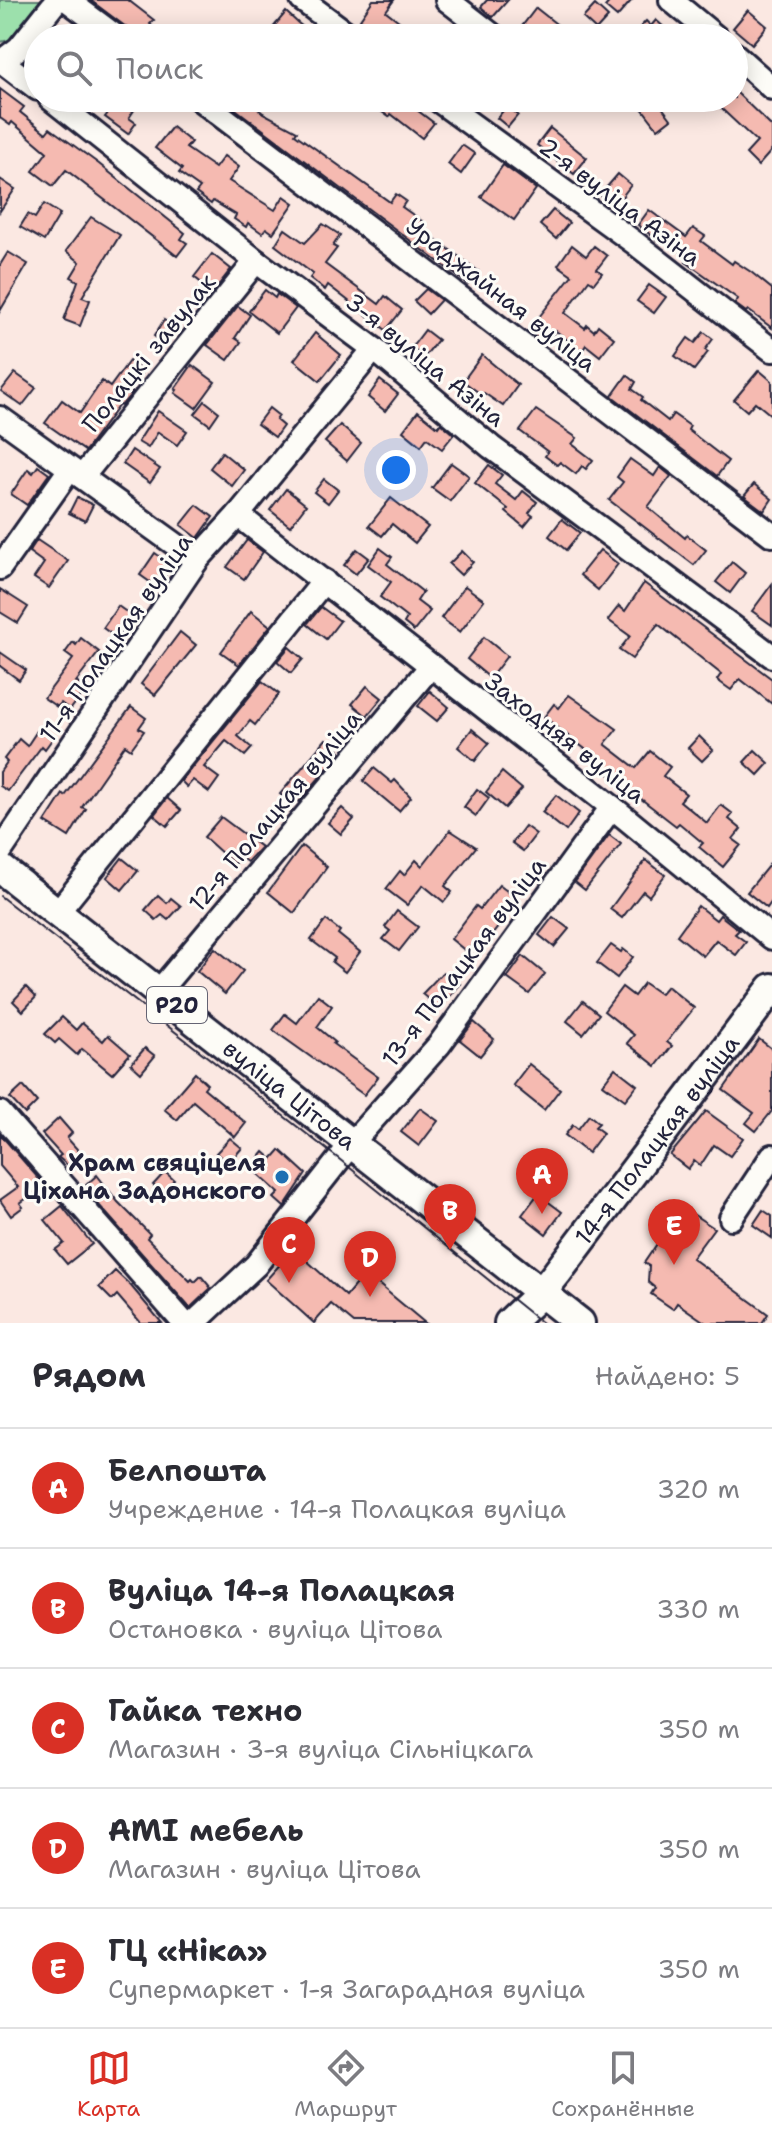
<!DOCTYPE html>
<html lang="ru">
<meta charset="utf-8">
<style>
body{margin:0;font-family:"Shantell Sans",sans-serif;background:#f7f7f7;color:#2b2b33}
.you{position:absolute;left:396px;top:470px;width:28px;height:28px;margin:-20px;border:6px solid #fff;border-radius:50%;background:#1a73e8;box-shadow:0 0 0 12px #1a73e833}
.badge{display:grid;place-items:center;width:52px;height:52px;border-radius:50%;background:#d93025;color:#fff;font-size:26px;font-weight:700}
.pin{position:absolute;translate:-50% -66px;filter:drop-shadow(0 2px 4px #0008)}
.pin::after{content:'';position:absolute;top:42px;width:28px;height:24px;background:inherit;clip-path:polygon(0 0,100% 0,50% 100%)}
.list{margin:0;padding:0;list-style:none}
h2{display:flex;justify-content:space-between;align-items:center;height:104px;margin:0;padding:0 32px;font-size:34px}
h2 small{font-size:26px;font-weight:400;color:#7c7c81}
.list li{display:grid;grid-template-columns:52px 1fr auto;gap:24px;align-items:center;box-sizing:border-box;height:120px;padding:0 32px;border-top:2px solid #e1e1e2}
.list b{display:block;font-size:30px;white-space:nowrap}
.list p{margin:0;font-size:26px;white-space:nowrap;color:#7c7c81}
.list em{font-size:26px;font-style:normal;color:#7c7c81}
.icon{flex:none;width:44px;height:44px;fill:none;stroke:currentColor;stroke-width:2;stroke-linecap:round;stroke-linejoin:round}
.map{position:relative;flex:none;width:772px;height:1323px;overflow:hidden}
.search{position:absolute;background:#fff;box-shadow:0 4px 20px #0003;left:24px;right:24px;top:24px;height:88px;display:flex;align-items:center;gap:20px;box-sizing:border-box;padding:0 28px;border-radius:44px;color:#7c7c81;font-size:30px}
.sheet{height:704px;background:#fff}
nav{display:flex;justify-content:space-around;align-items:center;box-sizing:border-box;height:112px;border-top:2px solid #e1e1e2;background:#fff;font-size:22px;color:#7c7c81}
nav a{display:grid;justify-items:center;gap:4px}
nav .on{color:#d93025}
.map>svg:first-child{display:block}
</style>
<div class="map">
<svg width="772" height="1323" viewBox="0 0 772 1323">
<rect width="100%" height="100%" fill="#fbe8e2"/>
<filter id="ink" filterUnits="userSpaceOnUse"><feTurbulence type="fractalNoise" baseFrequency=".0125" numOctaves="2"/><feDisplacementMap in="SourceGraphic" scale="16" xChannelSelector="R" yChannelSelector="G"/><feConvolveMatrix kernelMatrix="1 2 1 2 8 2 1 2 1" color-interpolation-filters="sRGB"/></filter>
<g filter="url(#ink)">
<!-- green -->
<polygon fill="#9ce0ac" stroke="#5f8174" stroke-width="2" points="0,0 43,0 14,39 0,42"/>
<!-- building -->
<g fill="#f5bab1" stroke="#22223b" stroke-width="2">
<polygon points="90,0 128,0 154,20 150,24 155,29 148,38 137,38 126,27"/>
<polygon points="373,0 394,0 386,11 421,38 367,38 374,29 360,19"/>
<polygon points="487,0 508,0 493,17 481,7"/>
<polygon points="611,0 632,0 617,17 605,7"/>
<polygon points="595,5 608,17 596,30 583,18"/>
<polygon points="536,8 574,38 513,38"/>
<polygon points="748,10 767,26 752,44 733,28"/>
<polygon points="286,12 298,23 317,38 282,38 271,30"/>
<polygon points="656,20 676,38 630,38 646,21 651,26"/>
<polygon points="0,89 24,107 20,112 46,133 50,128 99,164 185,233 181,239 187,243 177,256 66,170 53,186 33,171 47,152 12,122 10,125 0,118"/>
<polygon points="734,90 772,127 772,150 758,166 746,154 757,142 710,98 734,98"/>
<polygon points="120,98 142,98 129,118 136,123 128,134 105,117"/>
<polygon points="221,98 245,98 263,113 297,131 295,134 390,202 396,194 406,201 402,207 426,224 422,229 478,271 468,284"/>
<polygon points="381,98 401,98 434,123 422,138 391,114 389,117 374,106"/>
<polygon points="644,98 655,98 671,119 658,129 638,103"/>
<polygon points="507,106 518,115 508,127 497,118"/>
<polygon points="172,127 191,142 186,148 215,168 224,156 239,167 229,181 275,210 284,196 294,203 273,233 266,228 262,233 248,223 246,227 234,219 236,215 213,201 211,204 196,193 200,188 179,173 182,169 155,148"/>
<polygon points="550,128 587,158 574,174 537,145"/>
<polygon points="462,145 475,154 461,174 448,164"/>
<polygon points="503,165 536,189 514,220 481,197"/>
<polygon points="618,174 631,185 614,207 600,195"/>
<polygon points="0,179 15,189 0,211"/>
<polygon points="44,204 60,214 44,241 20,227 28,214 35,218"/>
<polygon points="553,210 569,223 556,239 540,225"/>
<polygon points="649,210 686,237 693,228 705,236 701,241 732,264 734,261 751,272 772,289 772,328 748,310 746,312 735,304 738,299 686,262 689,258 663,238 660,242 638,225"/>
<polygon points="91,217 120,235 82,297 90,300 80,326 64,320 78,281 71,277 80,262 66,251"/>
<polygon points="323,224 340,235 333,246 337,248 325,264 379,304 385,296 402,310 386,330 328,285 325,290 310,278 313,274 275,245 285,229 305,243"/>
<polygon points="572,245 586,256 594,246 607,256 597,269 602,273 594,283 589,280 565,313 585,328 587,325 594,331 598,325 614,338 600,356 586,345 582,351 556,331 545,344 528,331 572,275 558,265"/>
<polygon points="8,252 28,264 0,311 0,265"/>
<polygon points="212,254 231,269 213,292 194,277"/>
<polygon points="649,285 666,297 654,313 637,301"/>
<polygon points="426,289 441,300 428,314 414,301"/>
<polygon points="265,290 275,298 277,294 296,308 277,333 249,311"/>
<polygon points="238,306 250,315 235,338 241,342 228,360 207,345"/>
<polygon points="164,320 176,328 165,344 154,336"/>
<polygon points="425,330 438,340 424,357 412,347"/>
<polygon points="704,332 713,339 705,350 708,352 694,370 675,356 688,338 695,343"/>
<polygon points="315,333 341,355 320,381 294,360"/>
<polygon points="482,355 518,385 503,406 484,393 482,395 463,381"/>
<polygon points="129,361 143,370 130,390 133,392 121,406 119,405 85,451 45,423 62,400 80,413 102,381 110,387"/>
<polygon points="192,365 215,382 196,408 175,393 177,390 175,389"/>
<polygon points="759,370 772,381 772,416 755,402 747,411 734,400"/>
<polygon points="15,373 36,388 22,406 1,391"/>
<polygon points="627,375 636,382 632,389 643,397 641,400 668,421 673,414 690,426 688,430 728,461 717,476 612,396"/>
<polygon points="380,380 398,394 385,411 368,397"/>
<polygon points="205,401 219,412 210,425 195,414"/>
<polygon points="269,408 279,416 276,420 283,426 275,437 257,424"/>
<polygon points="536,410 577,438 572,444 593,460 586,469 582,466 576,474 560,462 557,465 545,456 548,452 520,431"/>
<polygon points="158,411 187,431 177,445 158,432 148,448 138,442"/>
<polygon points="418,411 438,427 441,423 454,434 442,449 427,438 421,446 403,431"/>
<polygon points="340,425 361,443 347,461 325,442"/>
<polygon points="132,450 160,469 150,483 123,464"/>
<polygon points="222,452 244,470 232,486 210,468"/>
<polygon points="630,459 654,476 660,467 671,476 648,507 685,538 687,535 706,550 694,565 609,500 623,482 617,477"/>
<polygon points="451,463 469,476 450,501 432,488"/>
<polygon points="489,465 502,475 495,484 516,500 523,491 537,502 529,513 533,516 524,527 506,512 508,509 475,483"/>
<polygon points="38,466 49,474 27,505 11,494 28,469 33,473"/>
<polygon points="324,479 338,490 328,503 314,492"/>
<polygon points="754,484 772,499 764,511 744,496"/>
<polygon points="286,489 306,505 290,526 270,510"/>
<polygon points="77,497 93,505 85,521 69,513"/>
<polygon points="391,498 428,527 415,543 392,524 382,536 369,526"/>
<polygon points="197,505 213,517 198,538 181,525"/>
<polygon points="562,519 580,533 566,550 549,536"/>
<polygon points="37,540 68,561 49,588 34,578 44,563 29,552"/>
<polygon points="247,540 263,552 244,579 227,567"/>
<polygon points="380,548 392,557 387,564 423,592 417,601 430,611 414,631 404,623 407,618 380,597 391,582 368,565"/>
<polygon points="357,549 369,558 356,574 344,565"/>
<polygon points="600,550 618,564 598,590 580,575"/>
<polygon points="462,551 473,562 461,575 449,564"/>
<polygon points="155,553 172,565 157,587 140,575"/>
<polygon points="732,562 745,573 730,593 716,582"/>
<polygon points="644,583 772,679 772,704 740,679 731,690 717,680 721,674 658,624 632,659 619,650 630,636 608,620 619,606 625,611"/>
<polygon points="772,584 772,625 752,611"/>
<polygon points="465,586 484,600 460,632 441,618"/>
<polygon points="0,589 28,607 18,623 0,612"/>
<polygon points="118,606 132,616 117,638 103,628"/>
<polygon points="321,607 340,621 326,639 307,624"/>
<polygon points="251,611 270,626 239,665 221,652"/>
<polygon points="180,632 196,645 155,695 141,684"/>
<polygon points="484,637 507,656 490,678 467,659"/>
<polygon points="81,638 99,652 76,682 86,689 70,710 61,703 57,707 44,698 73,659 65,653 73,642 76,645"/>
<polygon points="289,647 303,659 291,673 277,661"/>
<polygon points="0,652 26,670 19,680 0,666"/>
<polygon points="262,681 279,694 255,725 250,721 238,736 252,748 245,756 226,741 204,767 219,778 209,792 193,780 187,787 181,781"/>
<polygon points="367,686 382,698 367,716 352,704"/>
<polygon points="430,691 449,707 437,721 418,706"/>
<polygon points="569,695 617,729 605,744 636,768 650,751 670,767 663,776 686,794 680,801 707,823 721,805 733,814 729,819 741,829 733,839 741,845 723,867 699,847 703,843 679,823 676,826 600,767 603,763 544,717 554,704 559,708"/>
<polygon points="131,707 146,718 139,728 144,731 131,749 125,745 82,807 86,809 69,837 45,822 63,794 65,796"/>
<polygon points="39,728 53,738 45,749 42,746 8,791 0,786 0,772 7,762 4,759 19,739 27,746"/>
<polygon points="472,729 489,743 475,761 458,747"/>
<polygon points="699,736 713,750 702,761 688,748"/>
<polygon points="326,739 341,752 299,802 294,799 291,803 280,794"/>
<polygon points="755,750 769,763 758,775 744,762"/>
<polygon points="374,768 392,783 395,780 411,797 399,811 363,781"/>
<polygon points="502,772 522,789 505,808 486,792"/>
<polygon points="477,789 489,798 476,816 464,807"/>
<polygon points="556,795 579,813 566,831 542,812"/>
<polygon points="167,798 181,810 167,826 154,815"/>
<polygon points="342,808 354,819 341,834 328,823"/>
<polygon points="221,817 261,847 247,862 240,857 234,864 204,837"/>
<polygon points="525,826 536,834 523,851 512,843"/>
<polygon points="450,830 476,847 445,886 452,892 444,902 423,885 407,905 386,889 400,871 404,875 416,860 422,866"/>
<polygon points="609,835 621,844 585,890 575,882"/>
<polygon points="302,846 327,867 294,913 268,892"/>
<polygon points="122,858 138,871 122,890 107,877"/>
<polygon points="646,860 665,875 649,896 643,891 622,918 610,909"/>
<polygon points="772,861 772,901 767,908 747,892"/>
<polygon points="499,885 519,900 478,953 471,947 467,952 451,939 476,906 480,909"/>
<polygon points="158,895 167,903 171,898 181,906 168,920 162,915 156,920 145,910"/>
<polygon points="698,906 716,920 720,915 739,930 735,934 746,942 736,955 716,940 703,956 677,935"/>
<polygon points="397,911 418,927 399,951 383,939 390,931 385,927"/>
<polygon points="553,917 569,929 554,947 539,935"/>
<polygon points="326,920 340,931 338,934 360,952 345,972 332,962 335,958 311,940"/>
<polygon points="611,945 621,952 623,949 633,957 617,978 597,963"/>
<polygon points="215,948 243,971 225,994 197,971"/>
<polygon points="523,956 545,974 529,994 507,978"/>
<polygon points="443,972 460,984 440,1009 422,994"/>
<polygon points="644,983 660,994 667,986 694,1008 667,1042 672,1046 656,1066 627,1043 634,1035 604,1011 622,987 634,996"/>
<polygon points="26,987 36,997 23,1011 13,1001"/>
<polygon points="318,995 332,1006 317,1027 335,1042 333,1044 378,1077 364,1095 273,1030 285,1014 297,1023"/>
<polygon points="583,1001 599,1014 583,1034 567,1021"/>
<polygon points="62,1017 76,1030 82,1023 103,1041 108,1035 130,1054 112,1074 82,1049 77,1055 59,1039 55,1043 45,1034"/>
<polygon points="474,1022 494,1039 480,1056 460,1040"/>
<polygon points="759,1039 772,1049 772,1111 756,1131 746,1123 754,1113 723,1090"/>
<polygon points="145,1048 155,1056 141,1073 131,1064"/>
<polygon points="529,1064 560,1089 544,1110 513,1085"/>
<polygon points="615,1068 637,1085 625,1100 603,1084"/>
<polygon points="195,1073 207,1084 204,1088 246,1123 235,1137 193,1101 177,1120 164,1109"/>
<polygon points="23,1086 37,1102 25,1114 10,1098"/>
<polygon points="420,1108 438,1121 419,1146 401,1132"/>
<polygon points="706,1111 743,1138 730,1156 714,1145 700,1166 694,1161 688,1169 670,1155"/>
<polygon points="589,1115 599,1123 595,1127 603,1133 588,1153 565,1135 573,1125 578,1129"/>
<polygon points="59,1118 72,1133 67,1138 87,1160 73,1170 58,1157 61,1155 42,1134"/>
<polygon points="0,1134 45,1186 20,1203 23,1207 11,1216 0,1200 18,1187 0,1166"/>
<polygon points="230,1138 242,1148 228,1164 216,1153"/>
<polygon points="280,1150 306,1174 284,1207 274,1198 279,1193 251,1168 264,1152 272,1159"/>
<polygon points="165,1172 174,1180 162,1193 153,1185"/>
<polygon points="97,1175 118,1202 150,1234 147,1238 190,1281 192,1279 195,1282 201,1276 211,1288 190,1308 91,1196 93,1194 86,1185"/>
<polygon points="538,1194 562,1212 546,1234 522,1215"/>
<polygon points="62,1206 92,1244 67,1264 55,1250 64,1243 45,1220"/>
<polygon points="682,1207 714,1228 692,1258 768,1314 762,1323 706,1323 677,1303 673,1309 651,1294 655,1288 648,1282 649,1266 644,1263"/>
<polygon points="763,1210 772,1216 772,1238 753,1225"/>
<polygon points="294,1249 346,1296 365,1273 425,1323 354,1323 331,1304 314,1323 266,1280"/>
<polygon points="115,1271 131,1286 162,1323 141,1323 117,1295 112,1300 99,1287"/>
</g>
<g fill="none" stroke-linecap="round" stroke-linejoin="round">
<defs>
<g id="minor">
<polyline points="67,0 118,38"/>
<polyline points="302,0 353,38"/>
<polyline points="447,0 496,38"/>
<polyline points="671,0 717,38"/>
<polyline points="734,54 772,88"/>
<polyline points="0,60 38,89"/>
<polyline points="2,61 19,48 57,0"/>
<polyline points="50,98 256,261 374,349 491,447 772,656"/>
<path d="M198 98C390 242 580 390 772 535"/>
<polyline points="435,98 635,243 772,350"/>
<polyline points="0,418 197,560"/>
<polyline points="82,477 256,261"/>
<polyline points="238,515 612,807 772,938"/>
<polyline points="0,568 70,469"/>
<polyline points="0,852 197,560 238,515 374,349"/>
<polyline points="57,913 324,581"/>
<polyline points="159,991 431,666"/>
<polyline points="0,1113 184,1323"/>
<polyline points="731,1218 772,1156"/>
<polyline points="194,1323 256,1265 351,1144 439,1045 612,807"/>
</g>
<g id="major">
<path id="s1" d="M0 868 580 1323"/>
<path id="s2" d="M509 1323 541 1293 557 1273 772 988"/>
</g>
</defs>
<!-- minor casing -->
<use href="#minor" stroke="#22223b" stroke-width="28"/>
<!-- major casing -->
<use href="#major" stroke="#22223b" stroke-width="34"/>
<!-- minor -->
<use href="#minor" stroke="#fdfcf7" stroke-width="22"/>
<!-- major -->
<use href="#major" stroke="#fdfcf7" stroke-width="28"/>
<!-- tram -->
<polyline stroke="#22223b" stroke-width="2" points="0,896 339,1159 542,1323"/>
</g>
</g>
<!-- markers -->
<circle fill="#1f6fb2" stroke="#fdfcf7" stroke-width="3" cx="282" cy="1177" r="8"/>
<g text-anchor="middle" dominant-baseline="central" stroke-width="6" stroke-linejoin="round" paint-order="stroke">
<!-- shield labels -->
<rect fill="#fdfcf7" stroke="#646373" stroke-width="2" x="147" y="987" width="60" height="36" rx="6"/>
<g font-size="22" font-weight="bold" fill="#22223b">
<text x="177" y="1005">Р20</text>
</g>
<!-- street labels -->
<g font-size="24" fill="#22223b" stroke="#fdfcf7">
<text transform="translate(620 202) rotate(37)">2-я вуліца Азіна</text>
<text transform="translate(501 295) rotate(38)">Ураджайная вуліца</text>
<text transform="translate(149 353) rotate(-51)">Полацкі завулак</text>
<text transform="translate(425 360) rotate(39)">3-я вуліца Азіна</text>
<text transform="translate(116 638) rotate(-55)">11-я Полацкая вуліца</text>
<text transform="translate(565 738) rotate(38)">Заходняя вуліца</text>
<text transform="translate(275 811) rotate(-50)">12-я Полацкая вуліца</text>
<text transform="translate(464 962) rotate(-53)">13-я Полацкая вуліца</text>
<text stroke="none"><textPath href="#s1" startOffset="368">вуліца Цітова</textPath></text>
<text stroke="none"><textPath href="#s2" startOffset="236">14-я Полацкая вуліца</textPath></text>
</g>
<!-- poi labels -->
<g font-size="24" font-weight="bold" fill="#22223b" stroke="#fdfcf7" text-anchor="end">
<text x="266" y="1163">Храм свяціцеля<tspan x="266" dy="28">Ціхана Задонского</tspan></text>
</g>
</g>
</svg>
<div class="you"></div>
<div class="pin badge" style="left:542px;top:1214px">A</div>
<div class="pin badge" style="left:450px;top:1250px">B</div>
<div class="pin badge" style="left:289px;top:1283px">C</div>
<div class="pin badge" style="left:370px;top:1297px">D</div>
<div class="pin badge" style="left:674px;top:1265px">E</div>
<div class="search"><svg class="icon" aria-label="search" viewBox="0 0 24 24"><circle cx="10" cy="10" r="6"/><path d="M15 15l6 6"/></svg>Поиск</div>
</div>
<section class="sheet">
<h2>Рядом<small>Найдено: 5</small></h2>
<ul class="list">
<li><span class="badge">A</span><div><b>Белпошта</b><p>Учреждение · 14-я Полацкая вуліца</p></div><em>320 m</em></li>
<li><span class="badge">B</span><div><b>Вуліца 14-я Полацкая</b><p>Остановка · вуліца Цітова</p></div><em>330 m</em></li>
<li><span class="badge">C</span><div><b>Гайка техно</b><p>Магазин · 3-я вуліца Сільніцкага</p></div><em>350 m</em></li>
<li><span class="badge">D</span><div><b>AMI мебель</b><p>Магазин · вуліца Цітова</p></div><em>350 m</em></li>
<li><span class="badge">E</span><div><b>ГЦ «Ніка»</b><p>Супермаркет · 1-я Загарадная вуліца</p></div><em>350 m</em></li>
</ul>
</section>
<nav>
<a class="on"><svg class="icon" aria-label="map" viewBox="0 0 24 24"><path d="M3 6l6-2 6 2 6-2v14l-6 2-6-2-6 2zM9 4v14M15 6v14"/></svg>Карта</a>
<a><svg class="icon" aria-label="directions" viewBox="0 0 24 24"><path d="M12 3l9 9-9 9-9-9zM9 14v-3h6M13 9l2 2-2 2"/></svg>Маршрут</a>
<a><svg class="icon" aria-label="saved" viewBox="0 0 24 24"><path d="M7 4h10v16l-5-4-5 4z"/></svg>Сохранённые</a>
</nav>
